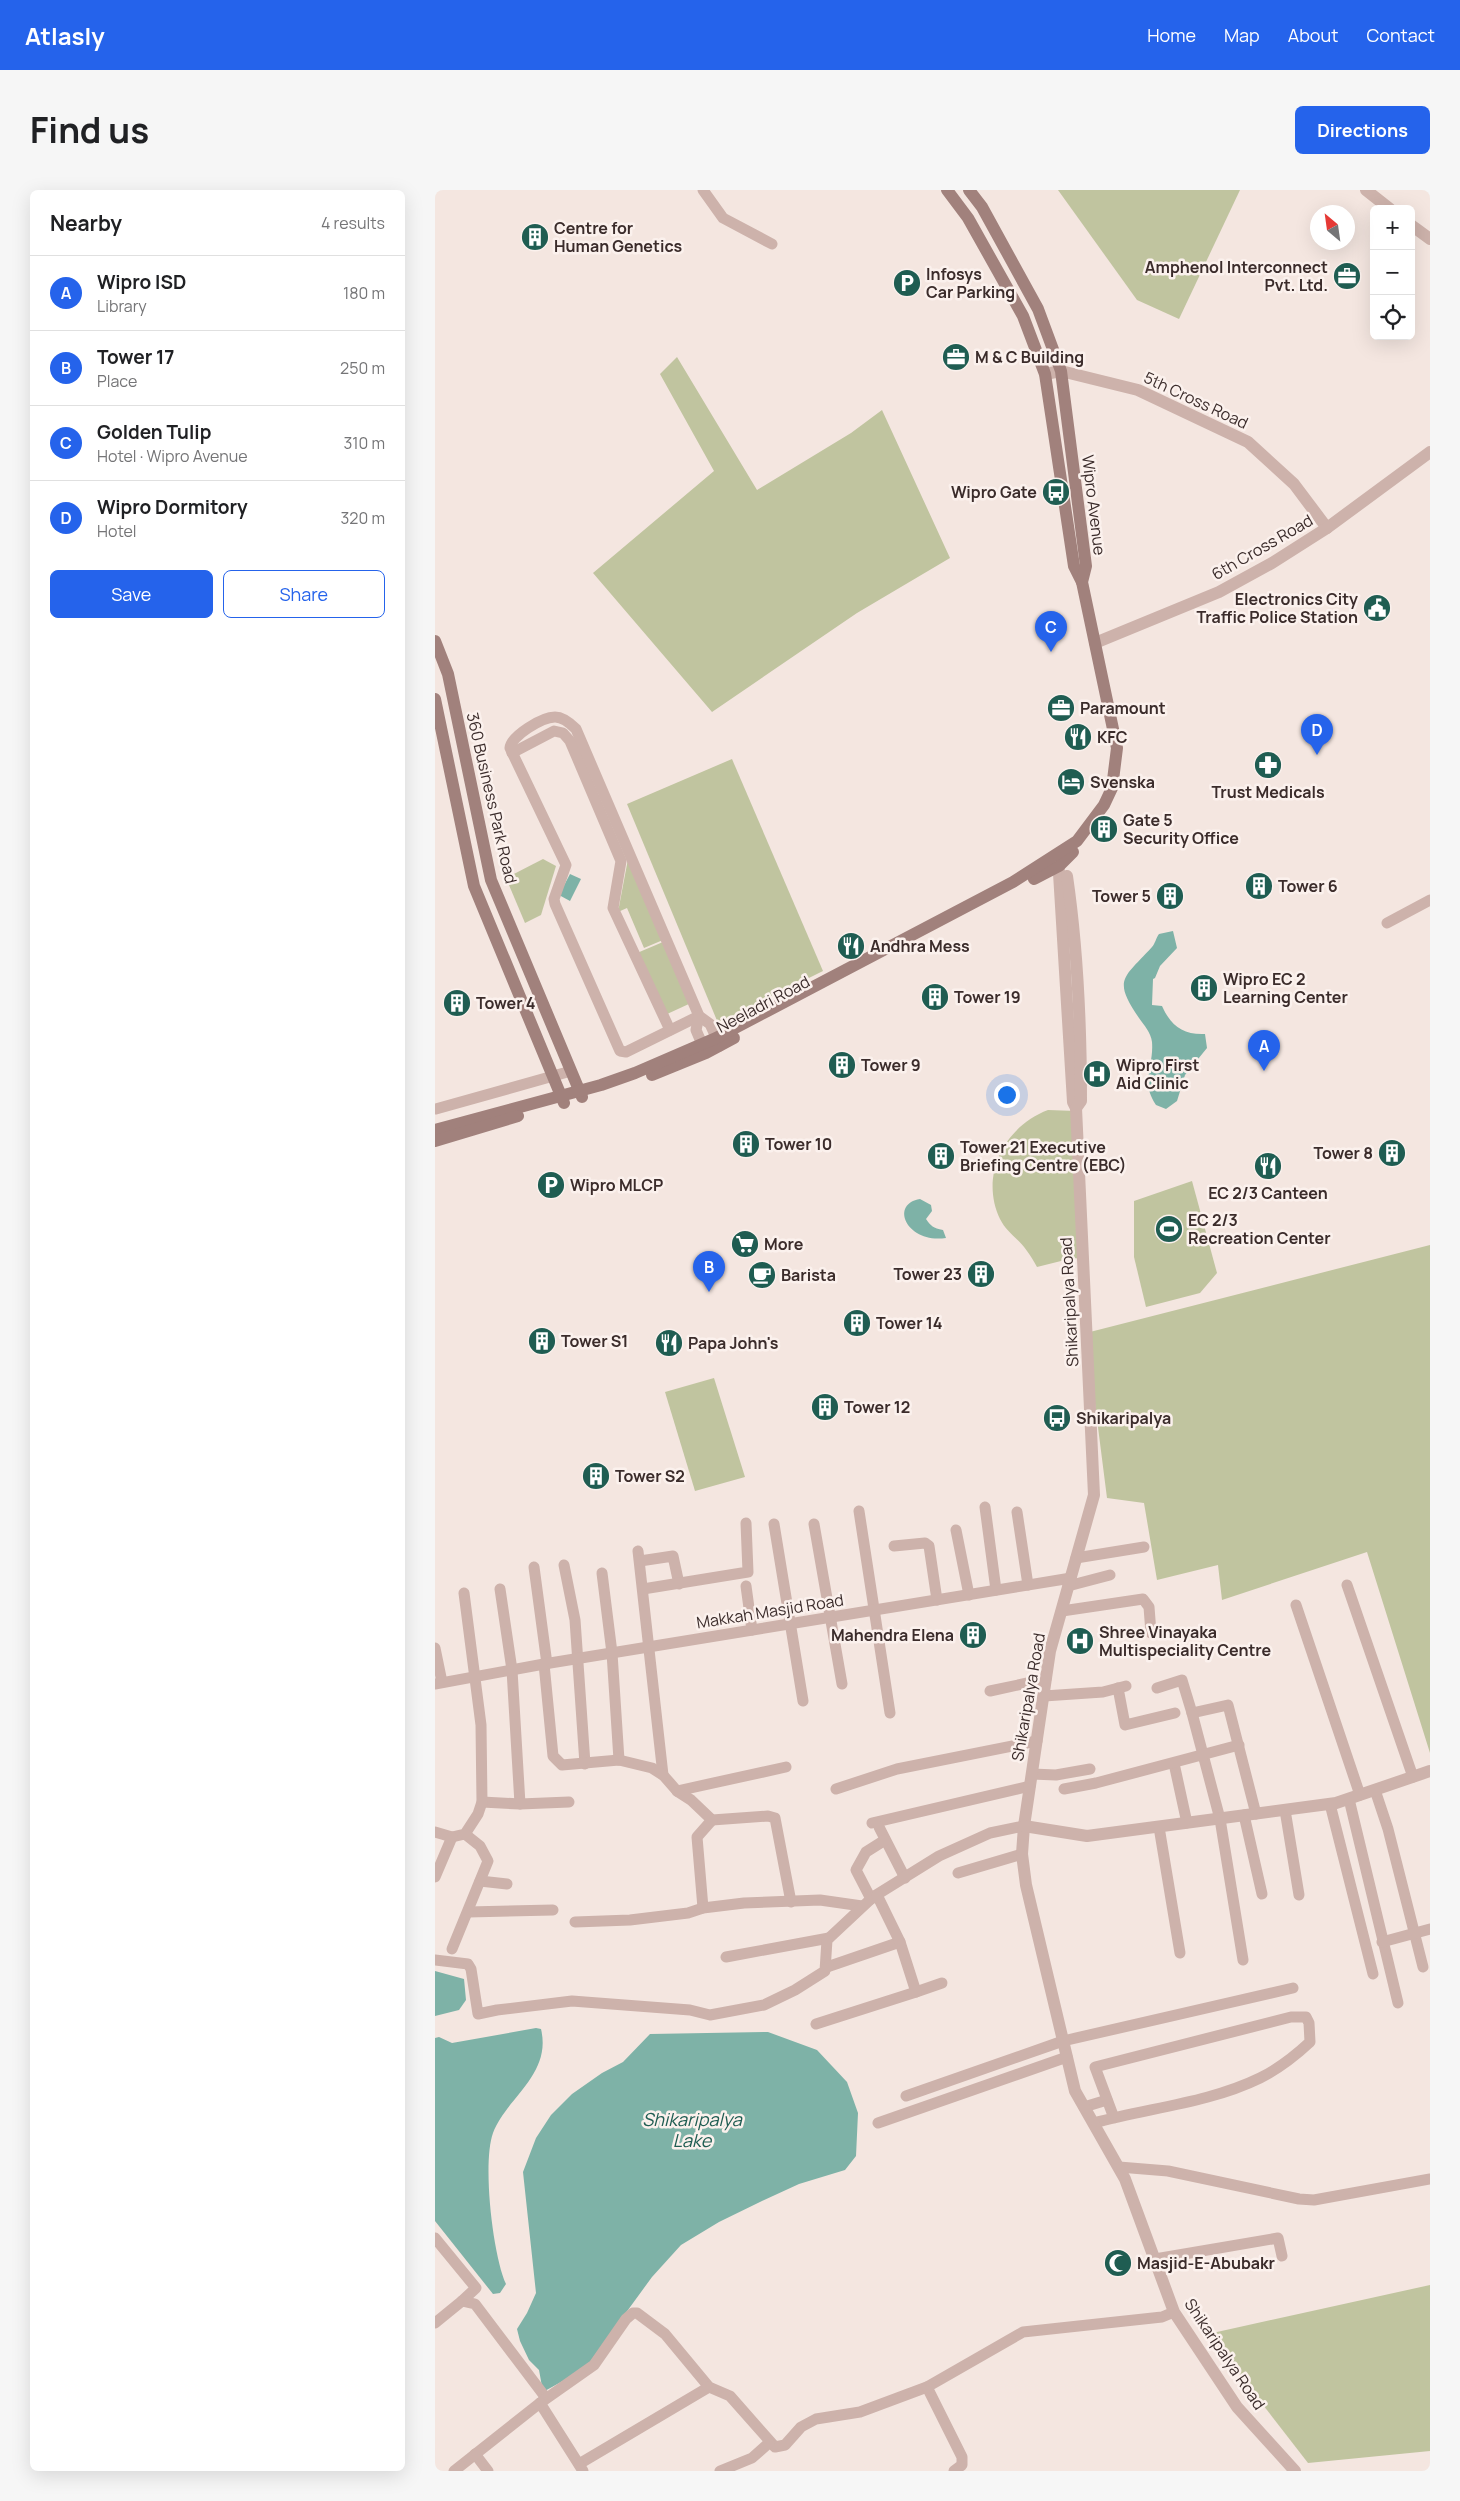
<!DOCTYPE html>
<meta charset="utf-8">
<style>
body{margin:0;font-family:Manrope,sans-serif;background:#f6f6f6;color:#202124}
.controls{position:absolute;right:15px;top:15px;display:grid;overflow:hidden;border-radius:8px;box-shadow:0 5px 20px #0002}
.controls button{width:45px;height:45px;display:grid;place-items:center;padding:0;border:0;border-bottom:1px solid #e0e0e0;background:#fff;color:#202124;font:25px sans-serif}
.compass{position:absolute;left:875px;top:15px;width:45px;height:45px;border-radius:50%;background:#fff;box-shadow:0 5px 20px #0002;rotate:331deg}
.you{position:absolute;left:571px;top:904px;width:18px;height:18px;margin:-12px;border:4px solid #fff;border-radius:50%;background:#1a73e8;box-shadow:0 0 0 8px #1a73e833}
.badge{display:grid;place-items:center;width:32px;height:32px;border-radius:50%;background:#2563eb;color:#fff;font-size:16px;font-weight:700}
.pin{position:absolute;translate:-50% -41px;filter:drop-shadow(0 1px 2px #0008)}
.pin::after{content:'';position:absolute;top:26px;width:18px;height:15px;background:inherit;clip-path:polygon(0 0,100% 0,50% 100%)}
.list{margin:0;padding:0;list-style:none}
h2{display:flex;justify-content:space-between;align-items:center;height:65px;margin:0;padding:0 20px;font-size:21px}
h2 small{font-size:16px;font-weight:400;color:#757577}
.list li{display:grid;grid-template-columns:32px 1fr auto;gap:15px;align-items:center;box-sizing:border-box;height:75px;padding:0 20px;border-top:1px solid #e0e0e0}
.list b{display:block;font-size:19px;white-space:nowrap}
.list p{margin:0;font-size:16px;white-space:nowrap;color:#757577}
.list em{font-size:16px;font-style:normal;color:#757577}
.actions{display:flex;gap:10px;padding:15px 20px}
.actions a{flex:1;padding:11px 0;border:1px solid #2563eb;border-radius:8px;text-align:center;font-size:18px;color:#2563eb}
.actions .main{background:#2563eb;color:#fff}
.icon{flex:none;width:28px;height:28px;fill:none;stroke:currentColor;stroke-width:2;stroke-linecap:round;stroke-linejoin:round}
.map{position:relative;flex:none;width:995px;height:2281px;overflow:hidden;border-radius:8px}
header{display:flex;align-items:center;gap:30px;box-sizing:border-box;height:70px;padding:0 25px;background:#2563eb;color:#fff}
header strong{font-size:24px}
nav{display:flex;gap:28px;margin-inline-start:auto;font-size:18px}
.intro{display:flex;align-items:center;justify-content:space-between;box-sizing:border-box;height:120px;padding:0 30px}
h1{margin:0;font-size:35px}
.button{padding:12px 22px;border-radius:8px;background:#2563eb;color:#fff;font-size:18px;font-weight:700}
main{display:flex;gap:30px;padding:0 30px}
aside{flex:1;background:#fff;border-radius:8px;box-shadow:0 5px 20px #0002}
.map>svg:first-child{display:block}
</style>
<header>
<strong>Atlasly</strong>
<nav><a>Home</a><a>Map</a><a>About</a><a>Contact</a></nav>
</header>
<div class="intro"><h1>Find us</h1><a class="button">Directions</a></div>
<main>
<aside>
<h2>Nearby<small>4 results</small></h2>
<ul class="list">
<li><span class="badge">A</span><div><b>Wipro ISD</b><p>Library</p></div><em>180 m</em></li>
<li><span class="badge">B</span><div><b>Tower 17</b><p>Place</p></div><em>250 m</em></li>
<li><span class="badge">C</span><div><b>Golden Tulip</b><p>Hotel · Wipro Avenue</p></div><em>310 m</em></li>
<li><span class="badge">D</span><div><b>Wipro Dormitory</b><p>Hotel</p></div><em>320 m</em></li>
</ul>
<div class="actions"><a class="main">Save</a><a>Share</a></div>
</aside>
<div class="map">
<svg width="995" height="2281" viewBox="0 0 995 2281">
<rect width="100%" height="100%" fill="#f4e6e0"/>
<!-- green -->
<g fill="#c0c49f">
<polygon points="623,0 805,0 744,129 702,110"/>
<polygon points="242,167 322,300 416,243 447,220 515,368 422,423 277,522 158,383 279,281 225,184"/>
<polygon points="297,569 388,781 283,833 192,614"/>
<polygon points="108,669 121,676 106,725 90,733 71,688"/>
<polygon points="193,669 228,750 209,758 192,718 183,722"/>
<polygon points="228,752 256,813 230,825 202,763"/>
<path d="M613 920 641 921 648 1069 638 1068 602 1077C599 1072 596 1066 592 1061 584 1049 572 1043 565 1029 544 985 570 936 613 920Z"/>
<polygon points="757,991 782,1083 765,1103 711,1117 699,1067 699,1011"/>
<polygon points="995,1055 995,1563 932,1362 787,1410 783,1375 722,1390 709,1313 672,1308 651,1143"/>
<polygon points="279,1188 310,1287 260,1301 230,1202"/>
<polygon points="995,2095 995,2261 873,2273 773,2144"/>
</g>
<!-- water -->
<g fill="#7eb2a7">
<polygon points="135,684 146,689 135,711 124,705"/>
<path d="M738 741 742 758 725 776 720 788 718 789 717 815 727 816C736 836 748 845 770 844L772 858 750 885 742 911 731 919 721 915C705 892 719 876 717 852 716 843 709 835 704 828 677 789 689 788 717 757 720 754 721 748 724 744Z"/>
<path d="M485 1009 496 1015 497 1021 491 1029C496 1036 498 1038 508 1040L511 1048C472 1054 454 1014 485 1009Z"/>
<polygon points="0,1781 29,1789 31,1810 24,1820 0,1826"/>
<path d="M101 1838 106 1839C117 1885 71 1908 58 1943 47 1973 58 2066 71 2094L65 2103 58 2104 0 2031V1848L4 1847 17 1853Z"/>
<polygon points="333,1842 382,1860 412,1892 423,1923 421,1966 410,1980 364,1994 327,2011 284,2032 246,2055 217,2087 155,2172 144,2182 108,2202 104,2180 94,2170 85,2151 82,2139 92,2123 101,2103 88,1982 101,1948 116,1925 137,1904 167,1883 188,1872 215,1844"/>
</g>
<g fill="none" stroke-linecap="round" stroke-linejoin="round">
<!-- minor -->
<g stroke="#cdb2ab" stroke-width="11">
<polyline points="268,0 288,28 337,54"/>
<polyline points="77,563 119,541 128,543 135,551 186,671 178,718 235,840"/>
<polyline points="952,733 995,710"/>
<path d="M264 826 191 862 185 861 120 714 119 709 131 675 75 558C76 546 107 527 120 527 128 527 135 533 141 539L264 826 275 834 285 856"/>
<polyline points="264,826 261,840 270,861"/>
<polyline points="1,919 136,881"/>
<polyline points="550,1317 561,1400"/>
<polyline points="424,1321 455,1523"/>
<polyline points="582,1322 593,1395"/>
<polyline points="339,1334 368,1511"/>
<polyline points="379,1334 407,1494"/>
<polyline points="521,1340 534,1405"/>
<polyline points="459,1356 490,1353 494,1356 502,1410"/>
<polyline points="203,1361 228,1585"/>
<polyline points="641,1368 709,1357"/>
<polyline points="205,1371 238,1366 244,1394"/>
<polyline points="129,1375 140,1430 150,1574"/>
<polyline points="99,1377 112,1474"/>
<polyline points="167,1383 177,1463 184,1570"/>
<polyline points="912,1395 978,1587"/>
<polyline points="311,1396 317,1440"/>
<polyline points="633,1396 675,1385"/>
<polyline points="65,1399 77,1480 85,1614"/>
<polyline points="208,1399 313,1382 311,1333"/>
<polyline points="861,1415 925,1605"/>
<polyline points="627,1421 708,1409 714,1417 716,1443"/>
<polyline points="0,1458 7,1492"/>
<polyline points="109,1474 118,1566 127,1575 184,1570 217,1578 228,1585 242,1601 256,1610 277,1630 333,1626 340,1628 356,1712"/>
<polyline points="0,1494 109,1474 636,1388"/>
<polyline points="683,1498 690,1535 740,1523"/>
<polyline points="722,1498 747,1490 757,1523 793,1515 821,1624"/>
<polyline points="555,1501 611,1489"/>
<polyline points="609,1506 668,1502 691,1496"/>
<polyline points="757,1523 785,1629 808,1770"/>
<polyline points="740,1578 752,1633"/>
<polyline points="597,1584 621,1585 655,1579"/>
<polyline points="401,1599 462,1579 602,1551"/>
<polyline points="629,1599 661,1593 804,1555"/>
<polyline points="940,1600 953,1639 988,1777"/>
<polyline points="242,1601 351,1577"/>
<polyline points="914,1609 963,1813"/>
<polyline points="47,1612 85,1614 134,1612"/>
<polyline points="895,1614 938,1784"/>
<polyline points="850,1620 864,1705"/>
<polyline points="809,1625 827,1704"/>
<polyline points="437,1633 595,1596"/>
<polyline points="444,1637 470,1688"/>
<polyline points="724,1637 745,1763"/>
<polyline points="0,1642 17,1647 30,1644 43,1624 47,1612 46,1535 29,1403"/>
<polyline points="523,1683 587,1664"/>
<polyline points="0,1687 17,1647"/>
<polyline points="45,1691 72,1694"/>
<polyline points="436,1709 421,1680 431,1662 450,1650"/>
<polyline points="268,1718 262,1647 277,1630"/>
<polyline points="33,1722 118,1720"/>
<polyline points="140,1732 195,1730 253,1723 268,1718 309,1713 385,1710 427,1716"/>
<polyline points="947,1752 995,1739"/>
<polyline points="17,1759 53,1671 45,1656 30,1644"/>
<polyline points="291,1767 394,1748"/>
<polyline points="0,1770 33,1774 36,1779 43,1824 62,1820 137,1811 255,1820 275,1825 329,1815 360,1800 390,1781 392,1750 438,1707 504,1666 555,1643 589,1636"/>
<polyline points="392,1777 465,1752"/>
<polyline points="481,1802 507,1793"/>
<polyline points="381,1834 481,1802 465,1752 442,1705"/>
<polyline points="471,1906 628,1851 858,1798"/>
<polyline points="649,1917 672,1910"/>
<polyline points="443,1933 632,1867"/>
<path d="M659 1933C713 1918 774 1913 825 1888 843 1879 860 1866 875 1852L874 1833 871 1827H856L660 1877 679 1928"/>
<polyline points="684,1977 733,1981 864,2009 879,2010 995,1989"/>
<polyline points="0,2048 41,2098 27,2111"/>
<polyline points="720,2069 843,2048 847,2066"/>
<polyline points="0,2133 27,2111 40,2114 111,2208"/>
<polyline points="105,2213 159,2175 191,2129 198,2123 202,2123 230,2144 274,2197 295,2206 340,2257 350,2255 366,2237 381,2229 425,2222 492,2197"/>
<polyline points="40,2264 53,2281"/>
<polyline points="144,2274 274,2197"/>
<polyline points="19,2281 105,2213 148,2281"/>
<polyline points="285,2281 317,2268 334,2253"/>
<polyline points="519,2281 527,2275 527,2267 492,2197 588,2142 727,2127 739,2122"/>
</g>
<!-- tertiary -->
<g stroke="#cdb2ab" stroke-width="12">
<polyline points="931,0 955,19"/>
<polyline points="976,35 995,49"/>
<polyline points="610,184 626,181 703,200 813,252 859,294 892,338"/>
<polyline points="660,453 784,402 837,373 892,338 995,262"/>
<polyline points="623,667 638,912 641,918 659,1305 615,1461 589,1636 587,1664 591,1695 640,1901 690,1989 739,2122 802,2217 860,2281"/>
<path d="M632 686C643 761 646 836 646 911L641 918"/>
<polyline points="589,1636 652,1646 901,1613 995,1581"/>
</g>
<!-- secondary -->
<g stroke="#a1817c" stroke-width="12">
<polyline points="512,0 533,28 588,126 610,184 639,376 647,392"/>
<polyline points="0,451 13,484 56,690 147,907"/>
<polyline points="0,509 39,696 129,913"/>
<polyline points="599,689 624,676 638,662"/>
<polyline points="217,885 271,863 299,848"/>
<polyline points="0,940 166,895 200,883 281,848 578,692 642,651 669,615 677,598 682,558 647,392 651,376 626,181 603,119 547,17 534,0"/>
<polyline points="0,951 83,926"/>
</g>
</g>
<!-- icons -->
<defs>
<symbol id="building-disc" viewBox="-11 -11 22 22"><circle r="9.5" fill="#1f5d52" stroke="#fbf1ed"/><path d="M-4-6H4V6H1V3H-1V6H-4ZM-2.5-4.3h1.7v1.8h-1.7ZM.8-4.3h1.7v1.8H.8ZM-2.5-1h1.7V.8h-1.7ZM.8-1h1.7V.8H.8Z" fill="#fff"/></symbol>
<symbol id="office-disc" viewBox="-11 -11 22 22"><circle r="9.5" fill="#1f5d52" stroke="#fbf1ed"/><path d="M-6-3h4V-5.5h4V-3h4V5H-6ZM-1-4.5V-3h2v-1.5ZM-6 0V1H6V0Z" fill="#fff"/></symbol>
<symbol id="parking-disc" viewBox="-11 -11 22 22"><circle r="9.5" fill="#1f5d52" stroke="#fbf1ed"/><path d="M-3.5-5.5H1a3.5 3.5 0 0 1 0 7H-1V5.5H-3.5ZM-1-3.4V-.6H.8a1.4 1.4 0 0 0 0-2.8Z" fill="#fff"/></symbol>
<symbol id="bus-disc" viewBox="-11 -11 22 22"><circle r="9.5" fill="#1f5d52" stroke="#fbf1ed"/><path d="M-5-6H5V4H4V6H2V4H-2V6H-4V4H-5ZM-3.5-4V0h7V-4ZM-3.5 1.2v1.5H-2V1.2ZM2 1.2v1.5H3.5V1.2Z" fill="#fff"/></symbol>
<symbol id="civic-disc" viewBox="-11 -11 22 22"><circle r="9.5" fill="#1f5d52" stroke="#fbf1ed"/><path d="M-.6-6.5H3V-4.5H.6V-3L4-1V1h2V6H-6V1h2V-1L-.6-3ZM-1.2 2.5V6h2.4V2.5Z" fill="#fff"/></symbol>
<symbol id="restaurant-disc" viewBox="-11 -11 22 22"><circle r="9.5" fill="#1f5d52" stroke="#fbf1ed"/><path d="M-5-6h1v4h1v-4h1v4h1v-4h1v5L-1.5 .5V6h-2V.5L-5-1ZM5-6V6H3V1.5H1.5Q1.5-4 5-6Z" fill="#fff"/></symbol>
<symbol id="pharmacy-disc" viewBox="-11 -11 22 22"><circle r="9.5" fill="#1f5d52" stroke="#fbf1ed"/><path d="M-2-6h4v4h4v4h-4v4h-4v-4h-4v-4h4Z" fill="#fff"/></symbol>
<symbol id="hotel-disc" viewBox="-11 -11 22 22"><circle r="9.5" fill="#1f5d52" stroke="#fbf1ed"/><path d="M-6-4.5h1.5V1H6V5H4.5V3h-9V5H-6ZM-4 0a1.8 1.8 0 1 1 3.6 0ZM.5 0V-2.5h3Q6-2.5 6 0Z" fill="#fff"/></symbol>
<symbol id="hospital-disc" viewBox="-11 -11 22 22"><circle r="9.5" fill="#1f5d52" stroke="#fbf1ed"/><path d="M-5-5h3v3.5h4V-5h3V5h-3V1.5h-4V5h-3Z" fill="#fff"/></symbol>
<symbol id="stadium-disc" viewBox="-11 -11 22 22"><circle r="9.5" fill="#1f5d52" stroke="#fbf1ed"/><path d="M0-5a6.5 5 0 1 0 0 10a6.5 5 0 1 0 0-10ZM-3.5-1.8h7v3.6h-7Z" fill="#fff"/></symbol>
<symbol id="supermarket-disc" viewBox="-11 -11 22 22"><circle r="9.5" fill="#1f5d52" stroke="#fbf1ed"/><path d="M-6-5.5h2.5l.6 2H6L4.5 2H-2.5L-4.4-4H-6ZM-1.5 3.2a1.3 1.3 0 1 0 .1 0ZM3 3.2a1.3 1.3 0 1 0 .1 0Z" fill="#fff"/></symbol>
<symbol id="cafe-disc" viewBox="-11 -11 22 22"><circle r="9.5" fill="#1f5d52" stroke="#fbf1ed"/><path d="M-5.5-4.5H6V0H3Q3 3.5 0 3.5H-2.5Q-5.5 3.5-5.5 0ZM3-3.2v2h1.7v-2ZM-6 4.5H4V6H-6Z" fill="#fff"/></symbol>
<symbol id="mosque-disc" viewBox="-11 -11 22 22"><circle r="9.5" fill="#1f5d52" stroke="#fbf1ed"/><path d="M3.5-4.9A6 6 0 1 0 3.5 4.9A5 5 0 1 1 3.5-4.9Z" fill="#fff"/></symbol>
</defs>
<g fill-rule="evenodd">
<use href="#building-disc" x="84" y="31" width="32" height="32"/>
<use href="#office-disc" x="896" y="70" width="32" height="32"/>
<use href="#parking-disc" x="456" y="77" width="32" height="32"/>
<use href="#office-disc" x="505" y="151" width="32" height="32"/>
<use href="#bus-disc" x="605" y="286" width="32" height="32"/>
<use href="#civic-disc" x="926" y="402" width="32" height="32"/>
<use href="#office-disc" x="610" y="502" width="32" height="32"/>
<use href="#restaurant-disc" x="627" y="531" width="32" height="32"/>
<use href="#pharmacy-disc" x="817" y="559" width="32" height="32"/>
<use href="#hotel-disc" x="620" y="576" width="32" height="32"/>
<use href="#building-disc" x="653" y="623" width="32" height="32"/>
<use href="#building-disc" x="808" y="680" width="32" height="32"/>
<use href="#building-disc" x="719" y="690" width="32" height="32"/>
<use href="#restaurant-disc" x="400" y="740" width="32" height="32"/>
<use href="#building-disc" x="753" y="782" width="32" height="32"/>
<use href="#building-disc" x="484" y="791" width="32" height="32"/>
<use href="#building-disc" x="6" y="797" width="32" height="32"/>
<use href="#building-disc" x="391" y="859" width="32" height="32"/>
<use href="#hospital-disc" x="646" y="868" width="32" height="32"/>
<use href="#building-disc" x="295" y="938" width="32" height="32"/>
<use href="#building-disc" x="941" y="947" width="32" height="32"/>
<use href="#building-disc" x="490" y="950" width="32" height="32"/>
<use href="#restaurant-disc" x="817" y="960" width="32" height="32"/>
<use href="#parking-disc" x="100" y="979" width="32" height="32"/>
<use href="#stadium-disc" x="718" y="1023" width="32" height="32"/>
<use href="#supermarket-disc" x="294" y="1038" width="32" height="32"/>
<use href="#building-disc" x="530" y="1068" width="32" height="32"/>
<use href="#cafe-disc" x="311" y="1069" width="32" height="32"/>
<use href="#building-disc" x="406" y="1117" width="32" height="32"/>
<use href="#building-disc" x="91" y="1135" width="32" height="32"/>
<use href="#restaurant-disc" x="218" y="1137" width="32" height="32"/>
<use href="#building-disc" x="374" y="1201" width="32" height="32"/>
<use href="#bus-disc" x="606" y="1212" width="32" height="32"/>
<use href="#building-disc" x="145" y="1270" width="32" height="32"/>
<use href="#building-disc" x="522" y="1429" width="32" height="32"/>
<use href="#hospital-disc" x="629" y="1435" width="32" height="32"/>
<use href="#mosque-disc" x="667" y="2057" width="32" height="32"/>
</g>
<g text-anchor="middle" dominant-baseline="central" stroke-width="5" stroke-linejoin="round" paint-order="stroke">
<!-- poi labels -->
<g font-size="16" font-weight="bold" fill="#3b2c2b" stroke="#fbf1ed" text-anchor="start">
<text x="119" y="38">Centre for<tspan x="119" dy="18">Human Genetics</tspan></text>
<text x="893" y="77" text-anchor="end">Amphenol Interconnect<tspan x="893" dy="18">Pvt. Ltd.</tspan></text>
<text x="491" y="84">Infosys<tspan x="491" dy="18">Car Parking</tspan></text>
<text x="540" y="167">M &amp; C Building</text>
<text x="602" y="302" text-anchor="end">Wipro Gate</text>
<text x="923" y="409" text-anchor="end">Electronics City<tspan x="923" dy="18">Traffic Police Station</tspan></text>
<text x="645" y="518">Paramount</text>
<text x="662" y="547">KFC</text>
<text x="655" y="592">Svenska</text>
<text x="833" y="602" text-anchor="middle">Trust Medicals</text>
<text x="688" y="630">Gate 5<tspan x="688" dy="18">Security Office</tspan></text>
<text x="843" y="696">Tower 6</text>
<text x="716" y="706" text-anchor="end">Tower 5</text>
<text x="435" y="756">Andhra Mess</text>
<text x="788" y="789">Wipro EC 2<tspan x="788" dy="18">Learning Center</tspan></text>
<text x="519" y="807">Tower 19</text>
<text x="41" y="813">Tower 4</text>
<text x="426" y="875">Tower 9</text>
<text x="681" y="875">Wipro First<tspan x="681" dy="18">Aid Clinic</tspan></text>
<text x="330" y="954">Tower 10</text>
<text x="525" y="957">Tower 21 Executive<tspan x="525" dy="18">Briefing Centre (EBC)</tspan></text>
<text x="938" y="963" text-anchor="end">Tower 8</text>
<text x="135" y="995">Wipro MLCP</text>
<text x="833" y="1003" text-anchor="middle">EC 2/3 Canteen</text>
<text x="753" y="1030">EC 2/3<tspan x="753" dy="18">Recreation Center</tspan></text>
<text x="329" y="1054">More</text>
<text x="527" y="1084" text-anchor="end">Tower 23</text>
<text x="346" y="1085">Barista</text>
<text x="441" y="1133">Tower 14</text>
<text x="126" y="1151">Tower S1</text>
<text x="253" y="1153">Papa John's</text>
<text x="409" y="1217">Tower 12</text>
<text x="641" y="1228">Shikaripalya</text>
<text x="180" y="1286">Tower S2</text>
<text x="664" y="1442">Shree Vinayaka<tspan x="664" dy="18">Multispeciality Centre</tspan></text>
<text x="519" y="1445" text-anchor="end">Mahendra Elena</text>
<text x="702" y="2073">Masjid-E-Abubakr</text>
</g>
<!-- street labels -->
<g font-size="16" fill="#3b2c2b" stroke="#fbf1ed">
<text transform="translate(761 210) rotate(25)">5th Cross Road</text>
<text transform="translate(659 315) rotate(83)">Wipro Avenue</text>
<text transform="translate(827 357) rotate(-30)">6th Cross Road</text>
<text transform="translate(57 608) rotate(77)">360 Business Park Road</text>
<text transform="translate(328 814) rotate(-28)">Neeladri Road</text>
<text transform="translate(634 1112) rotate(-93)">Shikaripalya Road</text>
<text transform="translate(335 1421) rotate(-9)">Makkah Masjid Road</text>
<text transform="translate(593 1507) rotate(-80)">Shikaripalya Road</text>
<text transform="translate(790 2164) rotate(56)">Shikaripalya Road</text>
</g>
<!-- water labels -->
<g font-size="18" font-style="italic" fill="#1f5d52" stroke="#fbf1ed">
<text x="257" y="1929">Shikaripalya<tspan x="257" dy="21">Lake</tspan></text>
</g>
</g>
</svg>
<div class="controls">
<button>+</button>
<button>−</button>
<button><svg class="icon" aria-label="locate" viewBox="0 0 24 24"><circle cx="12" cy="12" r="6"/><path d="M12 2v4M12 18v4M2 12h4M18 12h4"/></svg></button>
</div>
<svg class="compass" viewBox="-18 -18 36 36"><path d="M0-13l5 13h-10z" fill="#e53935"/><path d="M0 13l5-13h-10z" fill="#757577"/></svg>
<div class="you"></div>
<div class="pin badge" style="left:829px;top:881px">A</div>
<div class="pin badge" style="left:274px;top:1102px">B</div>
<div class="pin badge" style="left:616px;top:462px">C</div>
<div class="pin badge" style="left:882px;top:565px">D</div>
</div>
</main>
